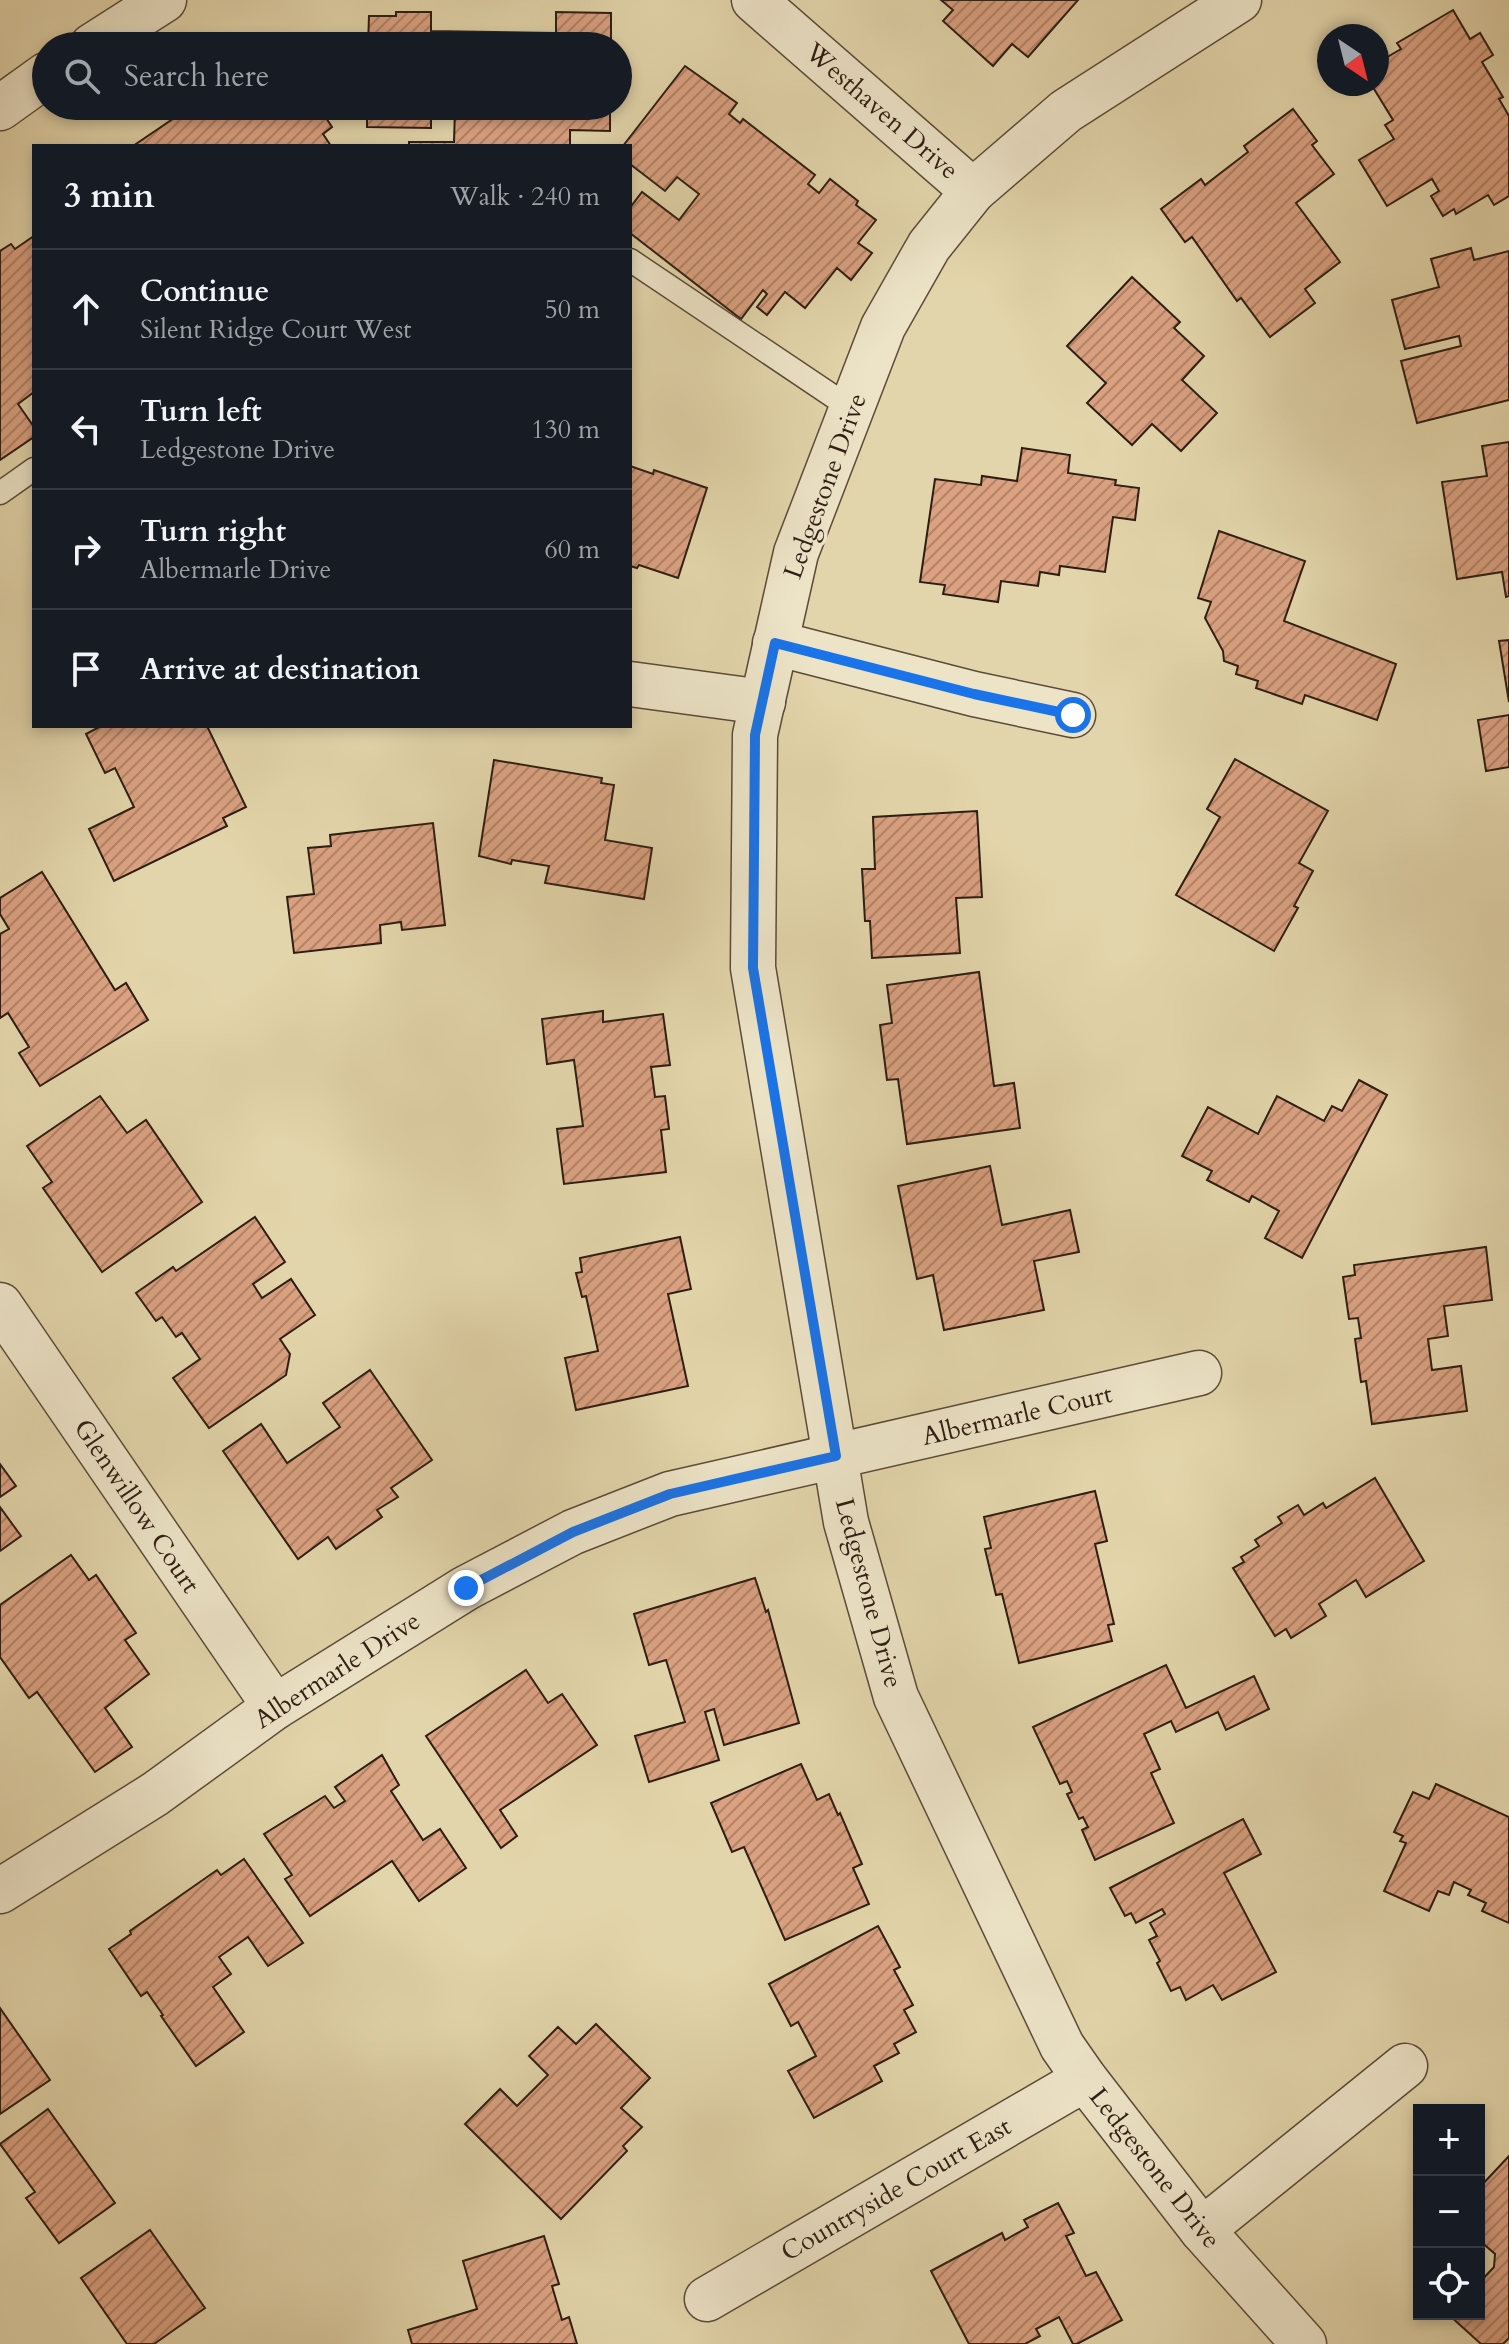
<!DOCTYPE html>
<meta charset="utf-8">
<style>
body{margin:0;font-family:Cardo,serif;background:#20242c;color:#f1f3f6}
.controls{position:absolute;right:24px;bottom:24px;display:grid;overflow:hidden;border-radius:0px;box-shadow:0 4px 12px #0003}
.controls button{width:72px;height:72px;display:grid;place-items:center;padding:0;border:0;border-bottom:2px solid #363941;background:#171b24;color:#f1f3f6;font:40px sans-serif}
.compass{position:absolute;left:1317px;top:24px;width:72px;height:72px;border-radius:50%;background:#171b24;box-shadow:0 4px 12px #0003;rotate:145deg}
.stop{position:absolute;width:24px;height:24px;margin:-18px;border:6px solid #1a73e8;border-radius:50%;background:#fff}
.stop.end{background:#1a73e8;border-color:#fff;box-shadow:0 2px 8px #0008}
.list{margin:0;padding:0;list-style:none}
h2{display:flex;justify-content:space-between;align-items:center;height:104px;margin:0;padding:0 32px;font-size:34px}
h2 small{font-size:26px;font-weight:400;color:#9ea1a6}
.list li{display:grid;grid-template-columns:52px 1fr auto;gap:24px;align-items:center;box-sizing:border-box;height:120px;padding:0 32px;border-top:2px solid #363941}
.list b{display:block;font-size:30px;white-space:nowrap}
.list p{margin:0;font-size:26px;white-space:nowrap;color:#9ea1a6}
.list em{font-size:26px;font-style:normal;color:#9ea1a6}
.icon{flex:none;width:44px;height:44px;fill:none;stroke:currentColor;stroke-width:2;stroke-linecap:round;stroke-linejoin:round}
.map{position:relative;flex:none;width:1509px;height:2344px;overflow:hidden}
.search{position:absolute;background:#171b24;box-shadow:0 4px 12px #0003;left:32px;top:32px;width:600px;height:88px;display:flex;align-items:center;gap:20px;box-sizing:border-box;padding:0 28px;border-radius:44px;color:#9ea1a6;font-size:30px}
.panel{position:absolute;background:#171b24;box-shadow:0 4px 12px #0003;left:32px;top:144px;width:600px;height:584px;border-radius:0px}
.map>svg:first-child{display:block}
</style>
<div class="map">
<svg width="1509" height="2344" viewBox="0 0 1509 2344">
<defs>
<pattern id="building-hatch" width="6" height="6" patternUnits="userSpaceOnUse" patternTransform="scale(2)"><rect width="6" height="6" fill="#dba181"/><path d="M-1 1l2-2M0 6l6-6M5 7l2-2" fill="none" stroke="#b28368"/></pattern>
</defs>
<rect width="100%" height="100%" fill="#e3d5ab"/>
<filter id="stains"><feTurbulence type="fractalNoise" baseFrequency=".0025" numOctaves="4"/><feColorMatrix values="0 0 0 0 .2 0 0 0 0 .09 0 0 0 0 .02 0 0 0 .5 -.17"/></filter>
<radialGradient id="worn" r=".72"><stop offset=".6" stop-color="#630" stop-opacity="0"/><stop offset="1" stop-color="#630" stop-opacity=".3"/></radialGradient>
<!-- building -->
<g fill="url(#building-hatch)" stroke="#2e1d13" stroke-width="2">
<polygon points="941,0 1078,0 1028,57 1012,44 993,66 943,21 953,10"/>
<polygon points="1453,10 1470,39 1480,33 1493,55 1482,62 1503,97 1499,99 1509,116 1509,196 1494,205 1488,195 1456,214 1454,209 1443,216 1431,196 1439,191 1432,179 1387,206 1359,160 1394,139 1385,125 1393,120 1371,84 1377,84 1377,63 1401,49 1397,43"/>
<polygon points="396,12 431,12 431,31 556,33 556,12 611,13 611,46 368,46 369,16 396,16"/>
<polygon points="685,66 737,103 729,114 740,123 743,119 815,175 808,184 819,193 830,179 858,201 856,205 876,220 858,243 872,253 851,280 837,268 805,308 785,292 767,315 757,307 767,294 763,290 741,319 630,233 630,204 632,205 642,192 679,220 699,194 677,177 665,191 630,164 630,146 623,146"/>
<polygon points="192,106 318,106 332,127 323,134 331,146 133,146"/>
<polygon points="367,106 610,106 610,131 570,130 570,146 409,146 409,142 454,142 455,109 431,109 431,128 367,127"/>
<polygon points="1293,109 1317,141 1312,145 1334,174 1296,203 1340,262 1305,289 1315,303 1270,337 1241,298 1237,301 1192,237 1185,242 1161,209 1201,179 1205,185 1248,152 1244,146"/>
<polygon points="34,236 34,392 18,404 34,427 34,437 0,460 0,251 11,244 15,249"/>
<polygon points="1471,248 1474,260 1509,251 1509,400 1417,423 1401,361 1461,346 1459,336 1405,349 1392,300 1439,287 1431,259"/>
<polygon points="1132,277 1180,322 1174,328 1204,356 1182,380 1217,413 1181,451 1152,424 1132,445 1087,403 1106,383 1067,346"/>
<polygon points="1509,442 1509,596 1506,597 1502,572 1457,579 1442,482 1487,476 1482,446"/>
<polygon points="1022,448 1070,455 1068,473 1116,480 1115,485 1139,488 1135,520 1113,517 1105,572 1060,566 1059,575 1040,572 1038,586 1001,581 998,602 943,594 945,585 920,582 935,479 981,485 982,476 1017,481"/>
<polygon points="630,466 653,474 654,470 707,488 678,578 639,565 637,568 630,566"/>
<polygon points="1219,531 1305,561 1284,621 1396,664 1377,720 1305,695 1302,704 1256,688 1258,681 1236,674 1238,666 1224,661 1223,651 1205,618 1211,602 1198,598"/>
<polygon points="1509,640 1509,702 1499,641"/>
<polygon points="1509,715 1509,767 1486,771 1478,720"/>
<polygon points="101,726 207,726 246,807 223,818 227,826 114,881 89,829 134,807 115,768 105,773 86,734"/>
<polygon points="1235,759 1328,811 1299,863 1313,871 1294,906 1298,908 1274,951 1176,895 1220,817 1207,809"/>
<polygon points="494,760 602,778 601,783 614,785 605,840 652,848 644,899 545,883 549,866 512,860 511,864 479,856"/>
<polygon points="977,811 982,897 956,898 960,953 872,958 870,921 865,921 862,869 875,869 873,817"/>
<polygon points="433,823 445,925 402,930 401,922 380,925 381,943 294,953 287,897 314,894 308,848 331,846 330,835"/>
<polygon points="42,872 115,990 126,983 148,1020 40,1086 19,1053 29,1047 8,1013 0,1018 0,934 9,929 0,914 0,898"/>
<polygon points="979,972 994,1086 1014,1083 1020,1128 907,1144 898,1079 887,1080 880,1025 892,1023 887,985"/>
<polygon points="603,1011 603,1022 663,1014 670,1065 651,1067 655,1097 665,1096 669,1129 661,1130 666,1172 564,1184 557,1129 583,1126 574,1060 547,1064 542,1019"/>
<polygon points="1359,1080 1387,1095 1302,1258 1265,1238 1279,1211 1252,1196 1249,1202 1207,1180 1212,1171 1182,1156 1208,1107 1258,1134 1277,1096 1324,1121 1332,1106 1342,1111"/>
<polygon points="100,1096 127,1133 146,1120 202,1202 102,1272 43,1188 52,1182 27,1146"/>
<polygon points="990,1166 1002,1225 1070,1210 1079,1252 1034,1261 1044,1310 944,1330 933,1275 917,1279 898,1186"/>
<polygon points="255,1217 285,1262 253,1284 262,1298 291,1279 315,1315 280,1339 290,1354 286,1375 209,1428 173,1378 200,1359 182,1333 176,1337 162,1317 156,1321 136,1293 173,1267 176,1271"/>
<polygon points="680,1237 691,1289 668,1294 688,1386 576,1410 565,1358 598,1351 586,1296 582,1297 576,1273 582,1272 580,1258"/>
<polygon points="1486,1247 1492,1300 1444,1306 1448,1336 1428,1339 1432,1370 1461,1366 1467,1411 1372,1424 1366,1381 1361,1382 1355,1339 1361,1338 1358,1318 1349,1319 1343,1277 1355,1275 1354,1265"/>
<polygon points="370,1370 432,1460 391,1488 398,1497 377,1510 382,1517 336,1549 328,1537 298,1559 223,1451 261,1424 287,1463 340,1427 323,1403"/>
<polygon points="0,1464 16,1486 0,1497"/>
<polygon points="1375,1478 1424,1561 1366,1597 1356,1580 1319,1604 1326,1616 1291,1638 1286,1629 1275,1636 1233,1568 1244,1562 1241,1557 1259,1546 1255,1540 1282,1523 1278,1517 1298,1505 1304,1515 1323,1503 1326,1508"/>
<polygon points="1095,1491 1107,1541 1095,1544 1114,1624 1108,1625 1112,1641 1019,1663 1002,1594 996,1595 985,1549 991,1548 984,1517"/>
<polygon points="0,1507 21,1536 0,1551"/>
<polygon points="71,1555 89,1580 96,1575 136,1633 125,1640 149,1674 105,1708 132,1747 95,1772 37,1692 29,1698 0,1657 0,1605"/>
<polygon points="755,1578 766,1612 768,1610 799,1723 724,1745 714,1709 705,1712 719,1760 649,1782 635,1736 685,1722 666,1660 649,1665 634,1614"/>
<polygon points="1166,1665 1186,1708 1254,1676 1269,1709 1226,1730 1218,1712 1176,1732 1171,1721 1144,1734 1160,1769 1151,1773 1174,1823 1095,1860 1082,1830 1088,1827 1083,1817 1079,1819 1067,1794 1072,1792 1067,1781 1060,1784 1033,1727"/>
<polygon points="526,1670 548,1703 562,1694 597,1745 500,1810 517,1836 501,1848 426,1736"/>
<polygon points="382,1755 399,1785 391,1791 423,1840 440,1829 466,1868 419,1901 392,1861 310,1916 285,1879 292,1875 264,1834 325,1796 334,1808 345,1801 335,1787"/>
<polygon points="801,1764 817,1800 829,1794 838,1815 840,1813 862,1864 853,1868 869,1904 785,1940 744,1847 732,1852 711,1803"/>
<polygon points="1436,1784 1509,1817 1509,1923 1482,1911 1486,1903 1468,1895 1471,1890 1454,1882 1449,1895 1438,1891 1429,1911 1384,1891 1406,1843 1400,1841 1403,1836 1394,1832 1413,1792 1429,1799"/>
<polygon points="1243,1819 1261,1854 1224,1873 1276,1972 1222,2000 1213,1985 1186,2000 1180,1987 1171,1991 1157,1963 1160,1961 1149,1940 1157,1936 1150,1923 1165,1914 1162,1909 1136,1923 1131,1913 1125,1916 1110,1888"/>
<polygon points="244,1859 303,1943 268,1966 248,1937 219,1957 231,1974 213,1987 244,2032 196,2066 161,2016 163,2015 147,1992 141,1996 109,1949 131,1934 130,1931 217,1870 221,1875"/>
<polygon points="878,1926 900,1967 894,1970 913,2005 904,2010 916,2032 894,2044 899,2053 874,2066 882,2081 814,2118 788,2071 816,2056 798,2022 791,2026 769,1984"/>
<polygon points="0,2008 50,2080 0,2114"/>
<polygon points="596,2024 650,2078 621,2108 642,2127 623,2146 627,2151 561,2219 465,2124 500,2089 517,2106 548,2075 529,2056 558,2027 576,2044"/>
<polygon points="48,2109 115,2203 59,2243 26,2198 35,2192 0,2144"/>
<polygon points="1509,2156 1509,2338 1503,2344 1481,2344 1449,2315 1479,2314 1479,2283 1494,2267 1495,2254 1479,2240 1479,2188"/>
<polygon points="1058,2203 1074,2233 1066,2236 1086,2276 1096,2272 1122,2320 1077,2344 1073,2344 1059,2317 1036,2329 1040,2336 1025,2344 969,2344 931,2271 1002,2233 1005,2240 1028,2227 1024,2220"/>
<polygon points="150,2230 205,2308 154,2344 127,2344 81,2278"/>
<polygon points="544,2236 559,2284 552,2286 562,2320 569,2317 577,2344 412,2344 408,2330 477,2309 463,2261"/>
</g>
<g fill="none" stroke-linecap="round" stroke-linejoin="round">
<defs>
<g id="lane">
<polyline points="630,260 852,409"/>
<polyline points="0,493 34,469"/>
</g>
<g id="street">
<polyline points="754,0 973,191"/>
<polyline points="1239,0 1066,111 973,191 929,246 883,327 796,553 755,735 753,968 846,1522 896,1697 1062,2046 1085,2079 1202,2230 1304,2344"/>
<polyline points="92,46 164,0"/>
<polyline points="0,108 46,75"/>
<polyline points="775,643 974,694 1073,715"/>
<polyline points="630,684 763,702"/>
<polyline points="0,1305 275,1707"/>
<polyline points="0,1891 155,1794 275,1707 466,1588 573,1532 670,1494 1199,1373"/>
<polyline points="1202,2230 1405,2066"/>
<polyline points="707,2299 1085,2079"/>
</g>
</defs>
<!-- lane casing -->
<use href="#lane" stroke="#5b4b39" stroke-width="25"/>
<!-- street casing -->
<use href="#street" stroke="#5b4b39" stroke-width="47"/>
<!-- lane -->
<use href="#lane" stroke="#ede4c8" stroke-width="22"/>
<!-- street -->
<use href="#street" stroke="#ede4c8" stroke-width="44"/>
</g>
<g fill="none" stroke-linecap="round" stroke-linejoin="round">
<!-- route -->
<polyline stroke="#1a73e8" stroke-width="10" points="466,1588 573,1532 670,1494 836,1456 753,968 755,735 775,643 974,694 1073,715"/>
</g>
<g text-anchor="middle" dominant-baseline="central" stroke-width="7" stroke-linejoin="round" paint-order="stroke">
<!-- street labels -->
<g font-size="26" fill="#2e1d13" stroke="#ede4c8">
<text transform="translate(882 111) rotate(41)">Westhaven Drive</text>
<text transform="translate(825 486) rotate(-70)">Ledgestone Drive</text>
<text transform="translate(1017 1415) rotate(-13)">Albermarle Court</text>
<text transform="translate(137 1506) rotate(56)">Glenwillow Court</text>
<text transform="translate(869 1593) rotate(75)">Ledgestone Drive</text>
<text transform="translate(337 1670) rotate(-33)">Albermarle Drive</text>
<text transform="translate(1155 2168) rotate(52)">Ledgestone Drive</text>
<text transform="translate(896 2189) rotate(-30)">Countryside Court East</text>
</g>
</g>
<rect width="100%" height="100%" filter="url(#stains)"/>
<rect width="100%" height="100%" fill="url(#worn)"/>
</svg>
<div class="controls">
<button>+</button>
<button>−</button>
<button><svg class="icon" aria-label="locate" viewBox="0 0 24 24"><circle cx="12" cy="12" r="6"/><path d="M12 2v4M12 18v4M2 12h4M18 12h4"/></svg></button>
</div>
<svg class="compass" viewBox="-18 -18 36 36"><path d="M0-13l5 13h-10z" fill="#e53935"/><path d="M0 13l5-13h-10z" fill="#9ea1a6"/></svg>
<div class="stop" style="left:1073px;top:715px"></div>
<div class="stop end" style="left:466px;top:1588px"></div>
<div class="search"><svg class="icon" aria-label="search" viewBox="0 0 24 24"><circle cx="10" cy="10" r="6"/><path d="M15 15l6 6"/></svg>Search here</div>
<section class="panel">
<h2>3 min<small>Walk · 240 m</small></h2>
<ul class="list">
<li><svg class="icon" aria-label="ahead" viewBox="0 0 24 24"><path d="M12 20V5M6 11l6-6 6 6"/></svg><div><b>Continue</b><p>Silent Ridge Court West</p></div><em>50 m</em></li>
<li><svg class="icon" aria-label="left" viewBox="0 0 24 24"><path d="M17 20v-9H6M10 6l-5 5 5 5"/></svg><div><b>Turn left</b><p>Ledgestone Drive</p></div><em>130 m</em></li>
<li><svg class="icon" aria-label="right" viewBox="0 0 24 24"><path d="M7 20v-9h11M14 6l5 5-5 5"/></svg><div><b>Turn right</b><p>Albermarle Drive</p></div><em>60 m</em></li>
<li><svg class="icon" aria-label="arrive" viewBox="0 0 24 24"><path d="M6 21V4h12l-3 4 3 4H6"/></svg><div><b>Arrive at destination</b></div></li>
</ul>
</section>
</div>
